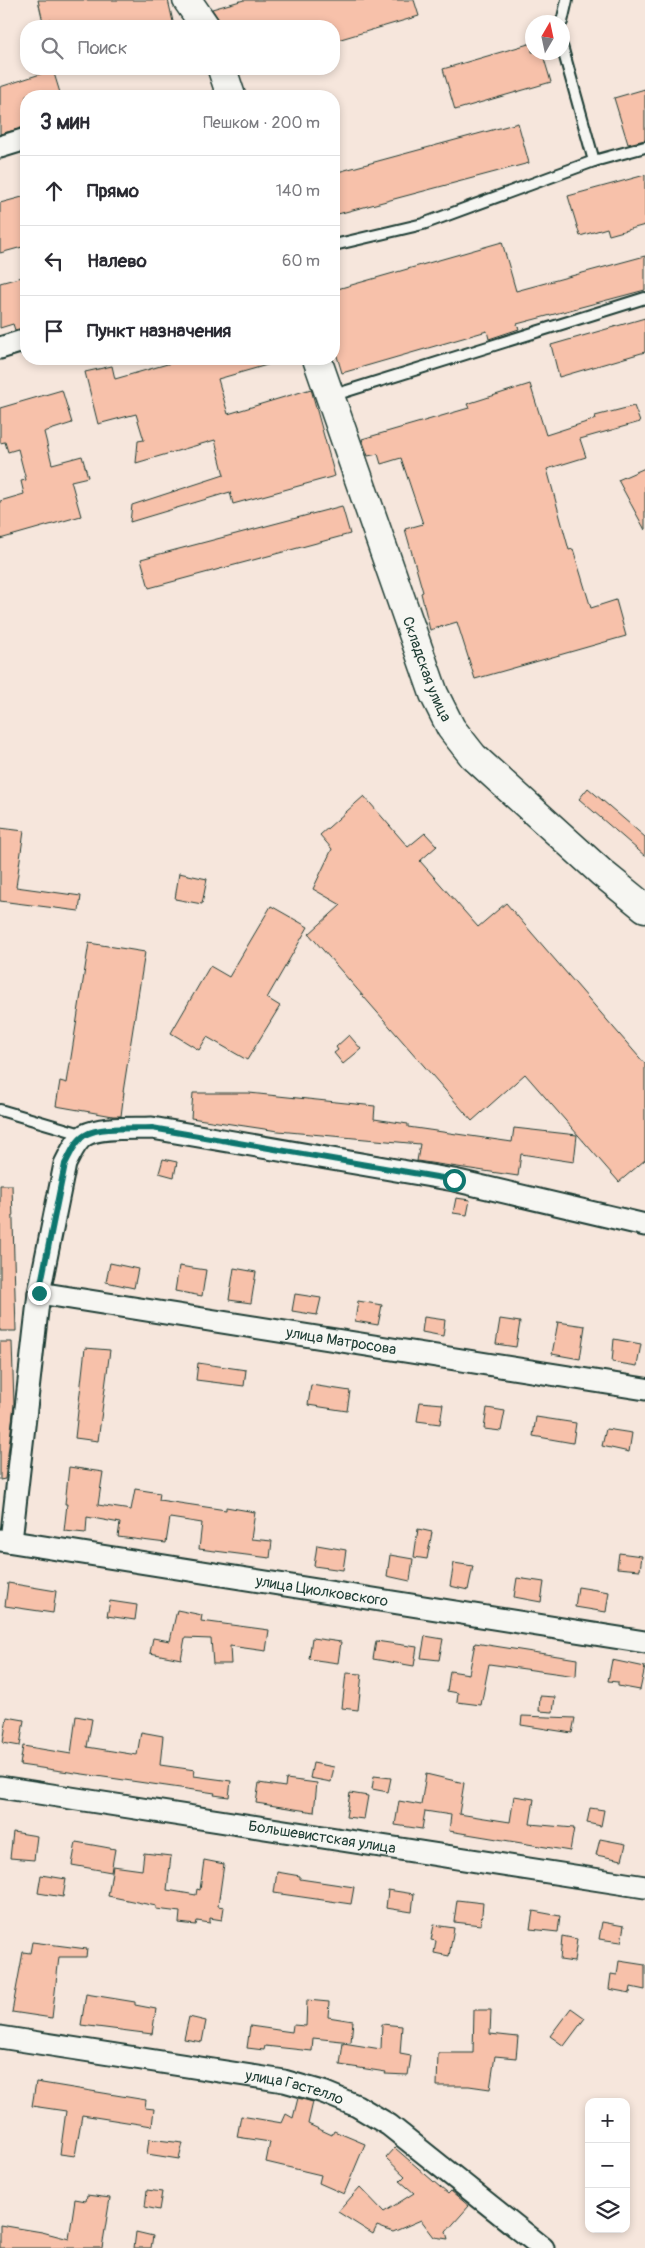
<!DOCTYPE html>
<html lang="ru">
<meta charset="utf-8">
<style>
body{margin:0;font-family:Pangolin,sans-serif;background:#f2f2f3;color:#2b2b33}
.controls{position:absolute;right:15px;bottom:15px;display:grid;overflow:hidden;border-radius:10px;box-shadow:0 2px 8px #0003}
.controls button{width:45px;height:45px;display:grid;place-items:center;padding:0;border:0;border-bottom:1px solid #e1e1e2;background:#fff;color:#2b2b33;font:25px sans-serif}
.compass{position:absolute;left:525px;top:15px;width:45px;height:45px;border-radius:50%;background:#fff;box-shadow:0 2px 8px #0003;rotate:9deg}
.stop{position:absolute;width:15px;height:15px;margin:-11px;border:4px solid #0f766e;border-radius:50%;background:#fff}
.stop.end{background:#0f766e;border-color:#fff;box-shadow:0 1px 5px #0008}
.list{margin:0;padding:0;list-style:none}
h2{display:flex;justify-content:space-between;align-items:center;height:65px;margin:0;padding:0 20px;font-size:21px}
h2 small{font-size:16px;font-weight:400;color:#7c7c81}
.list li{display:grid;grid-template-columns:32px 1fr auto;gap:15px;align-items:center;box-sizing:border-box;height:70px;padding:0 20px;border-top:1px solid #e1e1e2}
.list b{display:block;font-size:19px;white-space:nowrap}
.list em{font-size:16px;font-style:normal;color:#7c7c81}
.icon{flex:none;width:28px;height:28px;fill:none;stroke:currentColor;stroke-width:2;stroke-linecap:round;stroke-linejoin:round}
.map{position:relative;flex:none;width:645px;height:2248px;overflow:hidden}
.search{position:absolute;background:#fff;box-shadow:0 2px 8px #0003;left:20px;top:20px;width:320px;height:55px;display:flex;align-items:center;gap:12px;box-sizing:border-box;padding:0 18px;border-radius:20px;color:#7c7c81;font-size:19px}
.panel{position:absolute;background:#fff;box-shadow:0 2px 8px #0003;left:20px;top:90px;width:320px;height:275px;border-radius:20px}
.map>svg:first-child{display:block}
</style>
<div class="map">
<svg width="645" height="2248" viewBox="0 0 645 2248">
<rect width="100%" height="100%" fill="#f6e6dc"/>
<filter id="ink" filterUnits="userSpaceOnUse"><feTurbulence type="fractalNoise" baseFrequency=".02" numOctaves="2"/><feDisplacementMap in="SourceGraphic" scale="10" xChannelSelector="R" yChannelSelector="G"/><feConvolveMatrix kernelMatrix="1 2 1 2 8 2 1 2 1" color-interpolation-filters="sRGB"/></filter>
<g filter="url(#ink)">
<!-- building -->
<g fill="#f7c1aa" stroke="#1f3d34">
<polygon points="38,0 168,0 174,26 52,26 51,20 43,22"/>
<polygon points="244,0 414,0 419,16 334,41 334,26 220,26 218,18 212,9"/>
<polygon points="532,43 532,52 542,52 551,82 455,110 443,69"/>
<polygon points="53,70 61,96 26,96 26,127 0,134 0,87"/>
<polygon points="645,89 645,140 628,144 614,98"/>
<polygon points="518,123 529,163 334,215 334,173"/>
<polygon points="645,175 645,225 609,235 607,228 580,236 568,196"/>
<polygon points="26,196 26,246 0,253 0,203"/>
<polygon points="502,242 516,291 645,256 645,290 517,324 519,329 489,339 487,331 342,373 334,346 340,345 334,323 334,290"/>
<polygon points="26,276 26,327 15,330 13,324 0,328 0,283"/>
<polygon points="645,318 645,352 559,377 551,345"/>
<polygon points="185,359 273,359 274,363 218,379 228,414 311,389 335,476 233,504 230,492 130,522 132,505 224,475 215,440 136,463 138,441 144,440 136,414 98,424 85,372 112,366 115,379"/>
<polygon points="530,384 546,435 596,419 595,416 634,406 640,422 580,439 586,457 547,469 569,550 573,549 591,608 616,600 626,636 475,679 457,622 430,630 421,593 423,592 405,529 423,524 401,458 381,464 378,454 368,456 362,439 469,408 467,404"/>
<polygon points="62,390 72,423 44,432 52,464 82,456 88,477 71,481 81,516 0,539 0,501 24,494 21,481 26,480 18,449 8,452 5,442 0,443 0,408"/>
<polygon points="645,468 645,530 618,480"/>
<polygon points="342,506 350,534 149,588 141,559"/>
<polygon points="588,788 645,837 645,856 579,799"/>
<polygon points="364,796 408,847 425,833 437,846 420,861 478,927 506,903 645,1064 645,1160 619,1182 525,1074 472,1121 309,934 341,905 313,889 332,849 320,835"/>
<polygon points="0,828 24,831 16,887 81,896 79,911 0,901"/>
<polygon points="179,873 207,879 202,904 175,899"/>
<polygon points="271,906 308,927 267,998 280,1006 247,1060 207,1037 199,1050 171,1033 210,966 229,977"/>
<polygon points="89,943 145,952 123,1092 124,1092 121,1116 113,1116 56,1106 60,1081 67,1083"/>
<polygon points="349,1035 361,1049 343,1064 334,1053 338,1050 336,1047"/>
<polygon points="193,1093 249,1093 375,1106 374,1119 408,1124 408,1127 512,1142 514,1128 577,1135 574,1162 521,1154 518,1176 417,1161 420,1144 278,1131 191,1118"/>
<polygon points="163,1159 177,1162 174,1177 159,1173"/>
<polygon points="0,1185 12,1185 16,1331 0,1331"/>
<polygon points="456,1198 470,1200 467,1215 453,1213"/>
<polygon points="110,1263 138,1269 134,1288 106,1282"/>
<polygon points="179,1266 206,1270 202,1296 175,1291"/>
<polygon points="234,1268 256,1272 251,1303 229,1300"/>
<polygon points="295,1294 321,1298 317,1315 292,1311"/>
<polygon points="358,1301 382,1305 378,1325 355,1321"/>
<polygon points="424,1317 445,1320 443,1336 422,1332"/>
<polygon points="500,1319 520,1322 516,1347 496,1344"/>
<polygon points="558,1322 585,1326 580,1359 552,1354"/>
<polygon points="614,1339 641,1344 637,1366 612,1362"/>
<polygon points="0,1342 12,1342 14,1405 5,1479 0,1480"/>
<polygon points="85,1348 110,1350 98,1441 75,1438"/>
<polygon points="198,1363 246,1370 244,1386 196,1380"/>
<polygon points="311,1385 350,1391 347,1411 308,1405"/>
<polygon points="420,1402 443,1404 440,1424 417,1421"/>
<polygon points="487,1408 505,1411 501,1431 484,1429"/>
<polygon points="536,1417 576,1423 573,1443 533,1436"/>
<polygon points="606,1429 632,1433 629,1452 602,1446"/>
<polygon points="69,1467 103,1472 98,1505 131,1510 135,1489 160,1493 159,1500 226,1510 226,1507 255,1512 251,1539 272,1541 270,1558 199,1549 202,1523 170,1518 166,1543 118,1537 120,1523 87,1517 86,1533 64,1531 67,1504 65,1504"/>
<polygon points="418,1529 432,1532 427,1559 414,1557"/>
<polygon points="317,1545 346,1550 343,1570 314,1566"/>
<polygon points="619,1553 642,1556 640,1570 617,1568"/>
<polygon points="390,1555 413,1559 410,1581 387,1576"/>
<polygon points="454,1563 473,1566 468,1590 450,1586"/>
<polygon points="517,1578 544,1582 541,1602 514,1597"/>
<polygon points="8,1583 56,1591 53,1613 5,1606"/>
<polygon points="578,1587 609,1592 606,1612 575,1607"/>
<polygon points="110,1601 137,1605 135,1620 107,1616"/>
<polygon points="177,1610 202,1615 201,1621 269,1630 266,1651 230,1646 231,1664 213,1664 211,1639 185,1638 181,1659 150,1653 153,1638 170,1641"/>
<polygon points="425,1636 443,1639 439,1660 421,1658"/>
<polygon points="312,1638 341,1642 338,1663 309,1659"/>
<polygon points="376,1641 417,1647 414,1666 373,1659"/>
<polygon points="475,1643 577,1659 576,1676 489,1664 481,1705 457,1702 458,1693 447,1691 450,1671 469,1674"/>
<polygon points="612,1660 645,1667 640,1690 618,1686 618,1682 608,1681"/>
<polygon points="346,1673 362,1674 358,1710 342,1708"/>
<polygon points="540,1696 555,1697 553,1712 539,1711"/>
<polygon points="76,1716 92,1719 87,1747 137,1755 141,1732 163,1736 160,1765 195,1770 194,1776 231,1781 229,1797 214,1795 215,1793 20,1765 23,1746 71,1754"/>
<polygon points="522,1716 575,1718 572,1733 521,1725"/>
<polygon points="7,1717 24,1720 20,1746 3,1743"/>
<polygon points="313,1763 334,1767 331,1782 310,1778"/>
<polygon points="426,1774 464,1783 459,1814 510,1822 514,1796 534,1799 530,1824 574,1828 570,1851 449,1831 451,1815 425,1811 422,1829 395,1825 399,1801 421,1805"/>
<polygon points="374,1776 391,1778 388,1792 372,1789"/>
<polygon points="286,1779 317,1783 314,1812 256,1803 259,1783 285,1787"/>
<polygon points="350,1793 368,1796 364,1819 346,1817"/>
<polygon points="590,1808 604,1810 601,1826 587,1823"/>
<polygon points="13,1832 37,1836 34,1860 10,1858"/>
<polygon points="600,1839 626,1844 622,1860 596,1855"/>
<polygon points="76,1842 115,1849 111,1872 72,1865"/>
<polygon points="144,1853 171,1856 167,1890 196,1895 197,1889 200,1890 204,1860 224,1864 218,1906 224,1907 222,1920 210,1918 210,1923 197,1921 196,1925 179,1923 180,1912 156,1909 156,1906 108,1896 113,1866 142,1870"/>
<polygon points="277,1872 300,1876 300,1879 354,1887 351,1904 274,1893"/>
<polygon points="41,1875 66,1879 63,1897 38,1893"/>
<polygon points="388,1890 414,1894 412,1912 386,1908"/>
<polygon points="457,1900 483,1903 481,1925 454,1922"/>
<polygon points="533,1911 560,1916 558,1932 530,1929"/>
<polygon points="602,1922 624,1926 621,1942 599,1939"/>
<polygon points="434,1925 454,1928 449,1956 434,1953 436,1941 431,1940"/>
<polygon points="562,1936 577,1939 574,1962 560,1960"/>
<polygon points="32,1942 87,1949 86,1957 59,1957 52,2018 12,2012 23,1952 30,1953"/>
<polygon points="619,1961 645,1965 645,1990 631,1987 630,1993 609,1989 611,1974 617,1975"/>
<polygon points="86,1994 135,2002 135,2005 156,2009 152,2034 81,2025"/>
<polygon points="307,2000 329,2002 328,2017 353,2021 351,2042 313,2038 312,2051 265,2046 264,2050 247,2048 250,2026 292,2032 293,2025 306,2026"/>
<polygon points="571,2008 585,2018 564,2046 550,2036"/>
<polygon points="474,2010 491,2010 490,2034 518,2037 516,2058 495,2056 490,2089 469,2086 437,2086 438,2053 473,2053"/>
<polygon points="189,2017 206,2021 202,2042 184,2039"/>
<polygon points="382,2024 402,2026 400,2054 411,2056 408,2075 385,2074 386,2072 340,2065 343,2043 381,2049"/>
<polygon points="36,2082 146,2100 145,2108 154,2109 152,2126 82,2115 75,2156 60,2154 66,2111 32,2106"/>
<polygon points="298,2098 313,2102 308,2124 332,2135 334,2131 365,2144 344,2194 319,2183 321,2175 266,2162 270,2142 237,2137 241,2116 282,2123 286,2114 293,2118"/>
<polygon points="149,2139 183,2143 179,2159 147,2154"/>
<polygon points="395,2148 448,2194 451,2191 469,2206 446,2232 448,2239 434,2237 421,2220 393,2232 377,2226 373,2234 338,2212 360,2187 384,2212 414,2193 400,2181 405,2176 386,2158"/>
<polygon points="147,2190 162,2192 159,2210 145,2207"/>
<polygon points="87,2195 110,2198 102,2248 0,2248 0,2225 42,2232 69,2239 75,2199 86,2201"/>
<polygon points="136,2232 153,2236 151,2248 134,2248"/>
</g>
<g fill="none" stroke-linecap="round" stroke-linejoin="round">
<defs>
<g id="lane">
<polyline points="562,22 567,0"/>
<polyline points="562,46 594,161"/>
<polyline points="334,245 423,224 594,161 645,147"/>
<polyline points="331,396 645,298"/>
<polyline points="0,1110 85,1135"/>
</g>
<g id="street">
<polyline points="0,147 26,139"/>
<polyline points="0,348 26,340"/>
<path id="s1" d="M39 1293 645 1389"/>
<path id="s2" d="M0 1540 645 1642"/>
<path d="M11 1541 39 1293 65 1164C70 1155 75 1141 85 1135 101 1126 134 1129 152 1128L454 1180 645 1225"/>
<path id="s3" d="M0 1787 645 1887"/>
<path id="s4" d="M0 2037 284 2081 323 2092 357 2106 389 2125 543 2248"/>
</g>
<g id="secondary">
<polyline points="187,0 205,26"/>
<polyline points="222,69 231,96"/>
<path id="s5" d="M317 359 434 694 451 728 473 756 602 873 645 908"/>
</g>
</defs>
<!-- lane casing -->
<use href="#lane" stroke="#1f3d34" stroke-width="14"/>
<!-- street casing -->
<use href="#street" stroke="#1f3d34" stroke-width="25"/>
<!-- secondary casing -->
<use href="#secondary" stroke="#1f3d34" stroke-width="31"/>
<!-- lane -->
<use href="#lane" stroke="#f6f6f2" stroke-width="10"/>
<!-- street -->
<use href="#street" stroke="#f6f6f2" stroke-width="21"/>
<!-- secondary -->
<use href="#secondary" stroke="#f6f6f2" stroke-width="28"/>
</g>
</g>
<g fill="none" stroke-linecap="round" stroke-linejoin="round" filter="url(#ink)">
<!-- route -->
<path stroke="#0f766e" stroke-width="6" d="M39 1293 65 1164C70 1155 75 1141 85 1135 101 1126 134 1129 152 1128L454 1180"/>
</g>
<g text-anchor="middle" dominant-baseline="central" stroke-width="4.5" stroke-linejoin="round" paint-order="stroke">
<!-- street labels -->
<g font-size="15" fill="#1f3d34" stroke="#f6f6f2">
<text stroke="none"><textPath href="#s5" startOffset="329">Складская улица</textPath></text>
<text stroke="none"><textPath href="#s1" startOffset="306">улица Матросова</textPath></text>
<text stroke="none"><textPath href="#s2" startOffset="326">улица Циолковского</textPath></text>
<text stroke="none"><textPath href="#s3" startOffset="326">Большевистская улица</textPath></text>
<text stroke="none"><textPath href="#s4" startOffset="299">улица Гастелло</textPath></text>
</g>
</g>
</svg>
<div class="controls">
<button>+</button>
<button>−</button>
<button><svg class="icon" aria-label="layers" viewBox="0 0 24 24"><path d="M12 4l9 5-9 5-9-5zM3 14l9 5 9-5"/></svg></button>
</div>
<svg class="compass" viewBox="-18 -18 36 36"><path d="M0-13l5 13h-10z" fill="#e53935"/><path d="M0 13l5-13h-10z" fill="#7c7c81"/></svg>
<div class="stop" style="left:454px;top:1180px"></div>
<div class="stop end" style="left:39px;top:1293px"></div>
<div class="search"><svg class="icon" aria-label="search" viewBox="0 0 24 24"><circle cx="10" cy="10" r="6"/><path d="M15 15l6 6"/></svg>Поиск</div>
<section class="panel">
<h2>3 мин<small>Пешком · 200 m</small></h2>
<ul class="list">
<li><svg class="icon" aria-label="ahead" viewBox="0 0 24 24"><path d="M12 20V5M6 11l6-6 6 6"/></svg><div><b>Прямо</b></div><em>140 m</em></li>
<li><svg class="icon" aria-label="left" viewBox="0 0 24 24"><path d="M17 20v-9H6M10 6l-5 5 5 5"/></svg><div><b>Налево</b></div><em>60 m</em></li>
<li><svg class="icon" aria-label="arrive" viewBox="0 0 24 24"><path d="M6 21V4h12l-3 4 3 4H6"/></svg><div><b>Пункт назначения</b></div></li>
</ul>
</section>
</div>
